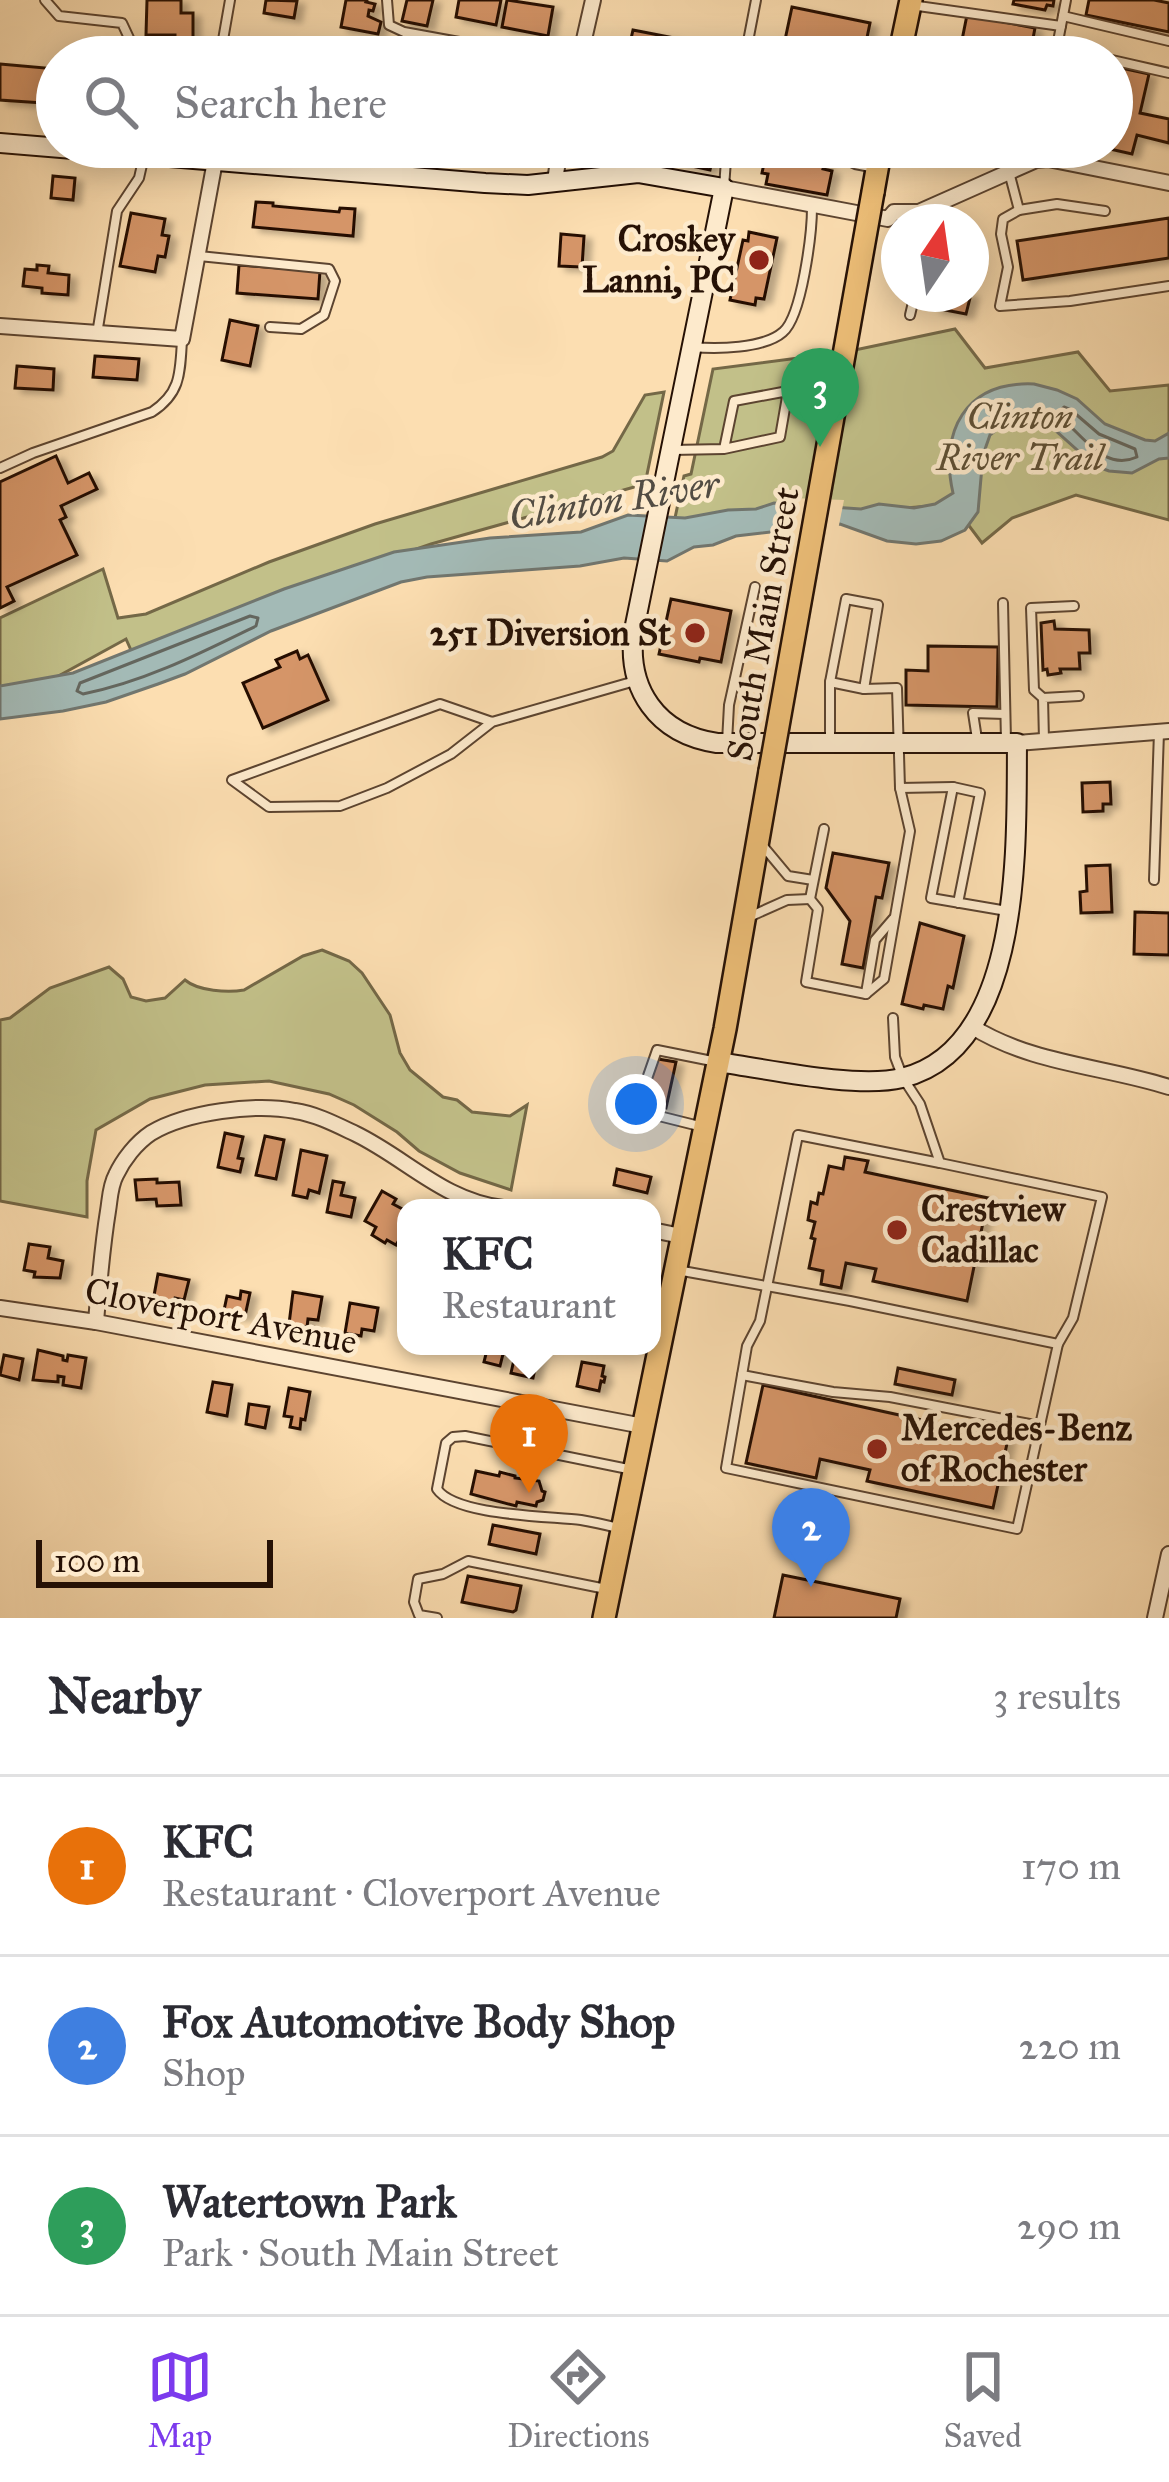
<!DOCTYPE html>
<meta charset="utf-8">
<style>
body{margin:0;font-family:"IM FELL Great Primer",serif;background:#f2f2f3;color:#2b2b33}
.compass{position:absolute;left:881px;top:204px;width:108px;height:108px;border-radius:50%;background:#fff;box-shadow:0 6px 30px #0003;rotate:13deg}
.scale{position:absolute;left:36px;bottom:30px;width:237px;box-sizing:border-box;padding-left:12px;border:6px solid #261105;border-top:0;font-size:33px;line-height:42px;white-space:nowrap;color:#261105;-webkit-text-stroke:9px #fdeacc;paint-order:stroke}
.you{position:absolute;left:636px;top:1104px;width:42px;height:42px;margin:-30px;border:9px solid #fff;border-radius:50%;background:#1a73e8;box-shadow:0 0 0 18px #1a73e833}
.badge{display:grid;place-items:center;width:78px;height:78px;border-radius:50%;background:#7c3aed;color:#fff;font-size:39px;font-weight:700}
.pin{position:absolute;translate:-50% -99px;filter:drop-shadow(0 3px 6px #0008)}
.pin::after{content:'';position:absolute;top:63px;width:42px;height:36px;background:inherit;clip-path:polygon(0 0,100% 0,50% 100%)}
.popup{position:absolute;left:397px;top:1199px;width:264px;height:156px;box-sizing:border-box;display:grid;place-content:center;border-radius:24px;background:#fff;filter:drop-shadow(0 3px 9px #0005);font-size:39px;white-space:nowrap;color:#7c7c81}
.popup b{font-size:45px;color:#2b2b33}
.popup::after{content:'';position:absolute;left:50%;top:100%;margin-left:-24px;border:24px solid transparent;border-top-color:#fff}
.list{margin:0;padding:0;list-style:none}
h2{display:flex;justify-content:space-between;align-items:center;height:156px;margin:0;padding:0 48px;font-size:51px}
h2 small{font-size:39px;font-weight:400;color:#7c7c81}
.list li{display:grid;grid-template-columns:78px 1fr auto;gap:36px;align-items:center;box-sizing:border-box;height:180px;padding:0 48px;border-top:3px solid #e1e1e2}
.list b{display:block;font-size:45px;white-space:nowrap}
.list p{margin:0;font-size:39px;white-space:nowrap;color:#7c7c81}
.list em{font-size:39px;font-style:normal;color:#7c7c81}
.icon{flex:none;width:66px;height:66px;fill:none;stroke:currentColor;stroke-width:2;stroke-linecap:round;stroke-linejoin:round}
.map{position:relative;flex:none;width:1169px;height:1618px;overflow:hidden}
.search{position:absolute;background:#fff;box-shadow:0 6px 30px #0003;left:36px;right:36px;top:36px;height:132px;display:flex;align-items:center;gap:30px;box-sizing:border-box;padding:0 42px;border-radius:66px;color:#7c7c81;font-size:45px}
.sheet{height:696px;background:#fff}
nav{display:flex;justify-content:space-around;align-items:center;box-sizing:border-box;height:168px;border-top:3px solid #e1e1e2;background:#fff;font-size:33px;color:#7c7c81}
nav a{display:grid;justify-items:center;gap:6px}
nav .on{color:#7c3aed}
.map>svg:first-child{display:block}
</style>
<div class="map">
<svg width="1169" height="1618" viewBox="0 0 1169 1618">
<defs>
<filter id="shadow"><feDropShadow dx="7" dy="4" stdDeviation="3" flood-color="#0004"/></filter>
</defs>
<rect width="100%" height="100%" fill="#fcdeb1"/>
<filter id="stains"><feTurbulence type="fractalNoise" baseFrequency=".00167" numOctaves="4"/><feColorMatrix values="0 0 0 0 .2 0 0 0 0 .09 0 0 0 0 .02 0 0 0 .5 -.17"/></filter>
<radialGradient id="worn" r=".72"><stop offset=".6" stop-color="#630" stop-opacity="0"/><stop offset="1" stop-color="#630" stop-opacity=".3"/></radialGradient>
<!-- green -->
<g fill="#c2c089" stroke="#746847" stroke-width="3">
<polygon points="955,329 985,368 1078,352 1110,391 1169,385 1169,520 1076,495 1012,518 982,543 964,519 930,506 768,519 670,541 684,476 691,474 713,369 806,357 795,402 842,392 850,351"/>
<polygon points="664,392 645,484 431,544 310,586 135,659 126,639 0,708 0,618 103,569 118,618 146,614 269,562 375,524 602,457 613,451 645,395"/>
<path d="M322 950 349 961 362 973 390 1015 400 1053 410 1070 443 1097 457 1100 472 1112 510 1116 527 1105 511 1190 460 1173 419 1151 397 1132 354 1105 329 1094 269 1081 205 1085 150 1099 96 1130 87 1181V1217L0 1201V1020L10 1018 50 988 109 967 123 979 131 997 146 1001 165 998 185 980C198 991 228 993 244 990L303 956Z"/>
</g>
<!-- water -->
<path fill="#a3bab6" stroke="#71766f" stroke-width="3" d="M1034 384 1057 390 1077 399 1105 424 1145 440 1155 441 1169 433V458L1159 459 1132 473 1109 471 1095 466 1047 423 1022 418 1005 423 990 435 983 455 978 512 965 530 941 541 916 544 887 541 840 524 736 536 713 545 694 547 667 561 624 558 580 566 427 577 401 582 271 631 185 674 158 684 106 702 63 711 0 719V686L73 673 284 589 394 552 490 538 581 532 628 515 685 518 728 510 756 509 774 503 861 509 879 504 914 508 935 504 953 493C939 432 965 381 1034 384Z"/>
<!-- pier -->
<polygon fill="#fcdeb1" points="792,498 844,500 838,530 785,534"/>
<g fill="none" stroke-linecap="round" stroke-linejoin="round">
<!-- shore -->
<g stroke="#64665e" stroke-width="3">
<path d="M1064 407 1071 410 1099 434 1135 449 1137 457C1104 472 1083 435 1060 417V411Z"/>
<path d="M250 616 258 618 256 626C201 653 144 682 83 694L77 691 80 683Z"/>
</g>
</g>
<!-- building -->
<g fill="#d59568" stroke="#261105" stroke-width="3" filter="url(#shadow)">
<polygon points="147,0 181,0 181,13 193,13 193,50 175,50 175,35 146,35"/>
<polygon points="266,0 297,1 294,18 264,13"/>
<polygon points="346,0 367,0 366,2 375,4 373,11 369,10 368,16 381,22 378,34 341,27"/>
<polygon points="407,0 433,0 427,26 402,21"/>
<polygon points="459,0 501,0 496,25 456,17"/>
<polygon points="507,0 553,7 548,36 502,27"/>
<polygon points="1014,0 1054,0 1053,6 1047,5 1045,10 1013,4"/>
<polygon points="1089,0 1154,0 1169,3 1169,32 1086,15"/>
<polygon points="792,7 870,23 863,57 799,57 782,54"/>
<polygon points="967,15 1035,28 1030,54 962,40"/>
<polygon points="633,30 674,38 670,57 654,57 628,52"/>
<polygon points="401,37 442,45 440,57 398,50"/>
<polygon points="0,64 57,69 57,104 0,100"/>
<polygon points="1112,66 1149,74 1140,113 1169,119 1169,143 1137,135 1132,154 1101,147 1112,147"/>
<polygon points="604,147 715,147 710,170"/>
<polygon points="773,152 825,162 823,169 832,171 827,195 766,184 768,174 762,173 766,154 772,156"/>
<polygon points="53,176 75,178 73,200 51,198"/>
<polygon points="256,202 273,203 273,206 339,212 340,208 355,209 353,236 253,227"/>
<polygon points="131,213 165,219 162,235 169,236 165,257 158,256 155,272 120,266"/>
<polygon points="1169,218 1169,258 1023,280 1017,241"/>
<polygon points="749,232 777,238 764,299 756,298 755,305 730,300 743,240 748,241"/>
<polygon points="561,234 584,236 582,267 559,266"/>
<polygon points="37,265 49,266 48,273 69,275 68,295 42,293 42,288 23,286 25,269 37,270"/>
<polygon points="239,265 320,271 318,299 237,293"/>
<polygon points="938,294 971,294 966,314 935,308"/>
<polygon points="230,320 258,326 250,366 222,360"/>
<polygon points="95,356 139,359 137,380 93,377"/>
<polygon points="17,366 54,369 53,390 15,388"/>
<polygon points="56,456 68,483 89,473 97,489 61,506 66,517 60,520 77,555 7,587 14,601 0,608 0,482"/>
<polygon points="671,599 731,611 721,662 700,658 699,662 659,654"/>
<polygon points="1054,621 1055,629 1089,630 1090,653 1079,653 1080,669 1060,669 1061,673 1048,675 1047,669 1043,670 1041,623"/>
<polygon points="928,646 998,647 997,707 906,705 906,670 928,671"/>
<polygon points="297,651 300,659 308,655 328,700 263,728 243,683 280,667 276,660"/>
<polygon points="1110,782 1111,804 1103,804 1103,811 1083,812 1082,783"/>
<polygon points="833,853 889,863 882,898 876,897 863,968 842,964 850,921 826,888"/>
<polygon points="1110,865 1112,912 1081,913 1080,892 1087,891 1086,866"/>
<polygon points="1135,912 1169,913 1169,955 1134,954"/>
<polygon points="920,923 964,936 953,988 948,986 943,1009 924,1005 923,1009 902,1004"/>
<polygon points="658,1059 676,1062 666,1108 648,1104 646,1100 655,1061"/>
<polygon points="633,1099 645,1115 633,1124 621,1109"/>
<polygon points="225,1133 243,1137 238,1158 243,1159 240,1172 218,1167"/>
<polygon points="265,1136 284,1140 276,1179 256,1175"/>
<polygon points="301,1150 327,1156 319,1193 309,1190 307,1198 293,1195"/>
<polygon points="845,1157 868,1161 865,1172 988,1198 967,1301 873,1281 876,1269 846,1263 841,1288 821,1284 823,1271 809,1268 815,1239 811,1238 815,1222 808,1220 811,1202 817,1204 819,1193 823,1194 829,1166 843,1169"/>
<polygon points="617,1169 651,1177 647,1193 614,1185"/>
<polygon points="157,1179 157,1183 179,1182 181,1205 157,1206 156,1199 137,1200 135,1180"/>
<polygon points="333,1181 344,1183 341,1195 355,1198 351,1217 327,1212"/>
<polygon points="382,1191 396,1199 393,1204 406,1211 406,1244 399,1240 396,1245 387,1240 385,1243 372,1235 376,1227 365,1221"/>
<polygon points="29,1244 50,1247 48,1258 63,1261 60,1278 34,1277 35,1272 24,1270"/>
<polygon points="158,1274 189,1280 184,1300 175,1298 173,1306 153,1301"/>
<polygon points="241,1291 250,1293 245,1316 223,1315 227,1296 240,1299"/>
<polygon points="293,1292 322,1297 318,1320 308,1319 307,1327 289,1324"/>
<polygon points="350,1303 378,1308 374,1331 362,1329 361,1336 345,1333"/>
<polygon points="488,1346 505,1346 500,1366 484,1362"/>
<polygon points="517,1346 540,1346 533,1378 511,1373"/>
<polygon points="38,1350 63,1356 63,1360 67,1361 68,1355 86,1358 81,1388 63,1385 64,1377 58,1376 58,1382 33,1380"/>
<polygon points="4,1355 23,1359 19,1380 0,1375"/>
<polygon points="582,1362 604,1366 602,1376 605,1377 604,1382 601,1381 599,1391 577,1386"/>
<polygon points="898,1368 955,1380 952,1395 895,1384"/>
<polygon points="213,1382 232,1385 227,1416 207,1412"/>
<polygon points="763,1385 1008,1439 993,1508 867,1481 870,1470 820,1459 816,1478 746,1463"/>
<polygon points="289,1388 310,1392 305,1420 301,1419 300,1429 290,1427 292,1417 284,1416"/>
<polygon points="249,1404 269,1407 265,1428 246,1424"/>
<polygon points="476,1471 499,1476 500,1472 515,1476 515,1478 539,1481 542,1491 545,1492 543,1500 537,1502 536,1506 517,1502 516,1506 471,1494"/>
<polygon points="493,1525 540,1534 536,1554 489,1544"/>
<polygon points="783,1575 900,1599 896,1618 774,1618"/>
<polygon points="468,1576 521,1586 516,1610 513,1612 462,1602"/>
</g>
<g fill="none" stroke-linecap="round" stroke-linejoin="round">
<defs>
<g id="lane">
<polyline points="45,0 59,16 122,23 129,38 128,57"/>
<polyline points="387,0 389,25 404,32 542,57"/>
<polyline points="911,5 1061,26"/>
<polyline points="1063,16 1169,41"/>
<polyline points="220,57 230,0"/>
<polyline points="745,57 756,0"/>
<polyline points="1055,57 1066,0"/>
<polyline points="1092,57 1097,57"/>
<polyline points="1112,60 1169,73"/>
<polyline points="799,147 833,153 855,164 876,168"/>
<polyline points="1009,172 1019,210 1057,204 1105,211"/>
<polyline points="724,187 727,147"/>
<polyline points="1019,210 1003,219 1001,234 1008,267 1000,306 1070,301 1169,286"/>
<polyline points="199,256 329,269 335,281 324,315 301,329 270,327"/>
<polyline points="910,315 915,294"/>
<polyline points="97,334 117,211 139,178 144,156"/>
<path d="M692 347C716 349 764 349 783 332 802 316 812 233 812 207"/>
<polyline points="672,450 724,449 780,437 788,391 734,401 724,449"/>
<path d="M0 468 33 453 152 412C181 393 180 373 182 340"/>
<polyline points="1003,603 1006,741"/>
<polyline points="830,682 864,689 897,688 900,788 953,787"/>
<polyline points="1043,698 1034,690 1031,608 1074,606"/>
<polyline points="492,722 451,754 387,788 340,806 269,807 232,780 440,704 492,722 635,681"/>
<polyline points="977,739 973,713 1005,714"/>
<polyline points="1044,740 1043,698 1079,696"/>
<polyline points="727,742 729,705 755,587"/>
<polyline points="830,742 830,682 846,599 878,605 864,689"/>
<polyline points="824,829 810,899 818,909 806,982 866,994"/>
<polyline points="763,846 788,876 813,880"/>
<polyline points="1154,880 1159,732"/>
<polyline points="958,903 980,793 953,787 931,898 1007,911"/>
<polyline points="749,917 787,900 810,899"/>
<polyline points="866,993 875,940 893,919"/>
<polyline points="866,994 884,979 910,831 900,788"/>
<polyline points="703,1127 651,1114 642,1093 657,1050 717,1062"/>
<polyline points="940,1163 798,1135 760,1321 747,1346 726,1468 1017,1529 1058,1344"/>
<polyline points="677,1270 850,1301 1058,1344 1073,1318 1102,1197 940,1163 920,1104 903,1078 895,1057 893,1018"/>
<polyline points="742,1375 833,1392 890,1397 1040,1426"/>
<path d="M618 1528C606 1525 593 1522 581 1520 548 1516 455 1516 437 1489L446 1443 453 1437 465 1436 633 1470"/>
<polyline points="437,1618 419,1615 414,1602 418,1579 443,1574 468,1561 606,1589"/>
</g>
<g id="street">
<polyline points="580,57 593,0"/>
<polyline points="555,181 560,147"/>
<polyline points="724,188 888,219 894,212 919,212 1036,160 1048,159 1169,183"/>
<polyline points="0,326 182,339 215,161"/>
<polyline points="1017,743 1169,731"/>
<path d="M971 1026C1031 1064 1103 1066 1169 1087"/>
<polyline points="652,1230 681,1236"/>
<polyline points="0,1308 96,1322 643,1426"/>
<path d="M96 1322C99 1285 102 1248 108 1211 110 1199 110 1186 116 1175 123 1160 136 1143 151 1133 186 1112 255 1103 295 1111 316 1114 337 1125 356 1134 407 1159 444 1201 503 1208"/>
<polyline points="1155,1618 1169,1554"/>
</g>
<path id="secondary" d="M0 143 485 183 528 185 638 173 724 188 634 630C626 689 657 734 717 743H1017C1016 840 1025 1048 902 1078 857 1089 767 1069 718 1062"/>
<g id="primary">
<polyline points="899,57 911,0"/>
<polyline points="873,192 881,147"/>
<polyline points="604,1618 725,1029 770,771"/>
</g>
</defs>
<!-- lane casing -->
<use href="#lane" stroke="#5c4430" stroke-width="12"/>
<!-- street casing -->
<use href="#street" stroke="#5c4430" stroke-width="18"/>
<!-- secondary casing -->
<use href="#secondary" stroke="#261105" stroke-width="22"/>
<!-- primary casing -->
<use href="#primary" stroke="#261105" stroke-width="26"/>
<!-- lane -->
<use href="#lane" stroke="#fdeacc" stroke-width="8"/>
<!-- street -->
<use href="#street" stroke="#fdeacc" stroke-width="14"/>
<!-- secondary -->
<use href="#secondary" stroke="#fdeacc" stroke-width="18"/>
<!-- primary -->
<use href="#primary" stroke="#eebf78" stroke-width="21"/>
<defs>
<polyline id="primary-bridge" points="770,771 873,192"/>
</defs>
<!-- primary-bridge casing -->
<use href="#primary-bridge" stroke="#261105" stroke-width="26" stroke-linecap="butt"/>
<!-- primary-bridge -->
<use href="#primary-bridge" stroke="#eebf78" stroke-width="21"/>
</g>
<!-- markers -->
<g fill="#8f2418" stroke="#fdeacc" stroke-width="4.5">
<circle cx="759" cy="260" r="12"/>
<circle cx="695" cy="633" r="12"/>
<circle cx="897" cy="1230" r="12"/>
<circle cx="877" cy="1449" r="12"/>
</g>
<g text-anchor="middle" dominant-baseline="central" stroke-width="9" stroke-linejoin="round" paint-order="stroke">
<!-- poi labels -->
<g font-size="36" font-weight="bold" fill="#261105" stroke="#fdeacc" text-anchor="end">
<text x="735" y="239">Croskey<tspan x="735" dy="41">Lanni, PC</tspan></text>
<text x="671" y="633">251 Diversion St</text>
<text x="921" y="1209" text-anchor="start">Crestview<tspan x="921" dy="41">Cadillac</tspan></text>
<text x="901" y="1428" text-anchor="start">Mercedes-Benz<tspan x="901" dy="41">of Rochester</tspan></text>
</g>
<!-- park labels -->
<g font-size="36" font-style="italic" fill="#5d4e33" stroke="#fdeacc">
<text x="1020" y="417">Clinton<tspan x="1020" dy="41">River Trail</tspan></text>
</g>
<!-- street labels -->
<g font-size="36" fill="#261105" stroke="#fdeacc">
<text transform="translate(763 624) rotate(-80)">South Main Street</text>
<text transform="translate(221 1316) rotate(11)">Cloverport Avenue</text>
</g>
<!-- water labels -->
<g font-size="39" font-style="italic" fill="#524c43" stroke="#fdeacc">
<text transform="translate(614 500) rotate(-9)">Clinton River</text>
</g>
</g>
<rect width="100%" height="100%" filter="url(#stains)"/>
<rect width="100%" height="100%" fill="url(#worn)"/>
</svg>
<svg class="compass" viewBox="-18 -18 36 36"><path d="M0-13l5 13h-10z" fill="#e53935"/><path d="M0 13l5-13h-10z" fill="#7c7c81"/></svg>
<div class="scale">100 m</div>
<div class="you"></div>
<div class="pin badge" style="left:529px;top:1493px;background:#e8710a">1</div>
<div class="popup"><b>KFC</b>Restaurant</div>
<div class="pin badge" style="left:811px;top:1587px;background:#3f7fe0">2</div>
<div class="pin badge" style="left:820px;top:447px;background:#2e9e5b">3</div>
<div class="search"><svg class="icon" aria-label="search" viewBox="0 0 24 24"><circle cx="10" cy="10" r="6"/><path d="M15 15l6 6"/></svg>Search here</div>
</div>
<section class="sheet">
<h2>Nearby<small>3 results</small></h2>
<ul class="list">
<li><span class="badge" style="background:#e8710a">1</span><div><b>KFC</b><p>Restaurant · Cloverport Avenue</p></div><em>170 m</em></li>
<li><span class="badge" style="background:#3f7fe0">2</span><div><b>Fox Automotive Body Shop</b><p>Shop</p></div><em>220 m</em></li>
<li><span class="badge" style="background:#2e9e5b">3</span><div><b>Watertown Park</b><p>Park · South Main Street</p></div><em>290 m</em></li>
</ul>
</section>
<nav>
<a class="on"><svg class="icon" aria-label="map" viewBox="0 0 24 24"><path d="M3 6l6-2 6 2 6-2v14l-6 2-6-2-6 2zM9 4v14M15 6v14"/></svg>Map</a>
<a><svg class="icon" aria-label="directions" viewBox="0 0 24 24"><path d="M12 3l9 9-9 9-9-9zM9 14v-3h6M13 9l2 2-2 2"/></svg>Directions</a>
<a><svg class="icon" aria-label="saved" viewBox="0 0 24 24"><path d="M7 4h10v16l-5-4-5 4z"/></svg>Saved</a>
</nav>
